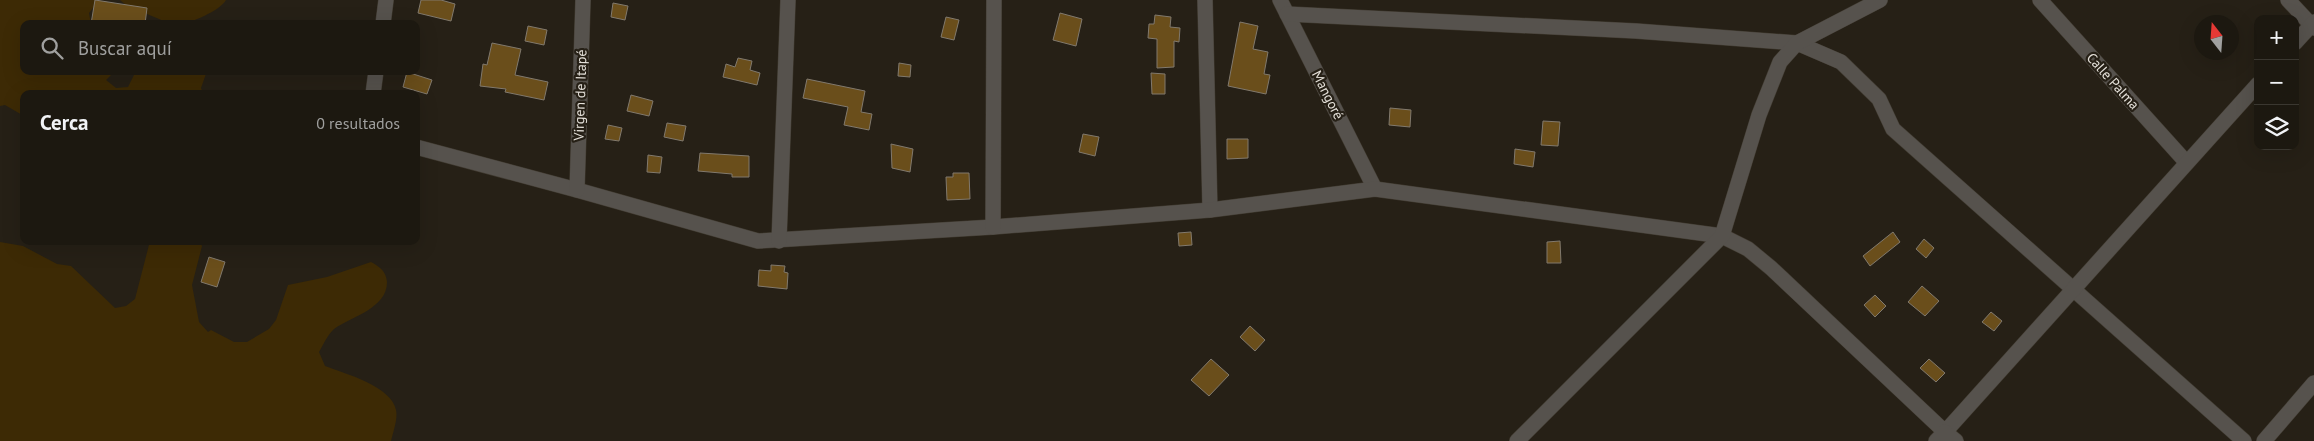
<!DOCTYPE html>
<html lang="es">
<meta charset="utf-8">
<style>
body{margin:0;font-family:"PT Sans",sans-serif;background:#252119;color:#f1f3f6}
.controls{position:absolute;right:15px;top:15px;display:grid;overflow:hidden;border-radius:10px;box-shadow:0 5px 20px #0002}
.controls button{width:45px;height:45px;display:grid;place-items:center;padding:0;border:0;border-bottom:1px solid #3a3730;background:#1c1810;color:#f1f3f6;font:25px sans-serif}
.compass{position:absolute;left:2194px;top:15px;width:45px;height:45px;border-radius:50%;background:#1c1810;box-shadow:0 5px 20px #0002;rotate:343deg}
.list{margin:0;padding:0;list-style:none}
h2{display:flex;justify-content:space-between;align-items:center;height:65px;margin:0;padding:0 20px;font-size:21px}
h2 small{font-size:16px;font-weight:400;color:#a0a09f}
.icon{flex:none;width:28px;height:28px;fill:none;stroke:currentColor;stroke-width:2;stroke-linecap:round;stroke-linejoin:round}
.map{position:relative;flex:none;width:2314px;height:441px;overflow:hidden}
.search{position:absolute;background:#1c1810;box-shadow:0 5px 20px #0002;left:20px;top:20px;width:400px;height:55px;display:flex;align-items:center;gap:12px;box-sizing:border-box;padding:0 18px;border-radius:10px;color:#a0a09f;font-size:19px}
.panel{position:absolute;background:#1c1810;box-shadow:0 5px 20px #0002;left:20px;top:90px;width:400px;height:155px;border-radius:10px}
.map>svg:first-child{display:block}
</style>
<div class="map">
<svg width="2314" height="441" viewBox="0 0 2314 441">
<rect width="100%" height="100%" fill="#262016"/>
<!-- green -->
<g fill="#3d2a05">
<polygon points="0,0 99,0 89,13 91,24 24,24 24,71 115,71 106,80 116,88 128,87 136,71 207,71 201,88 203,94 24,94 24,116 5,105 0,106"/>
<path d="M120 0H226C220 11 186 26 174 24 158 20 142 11 126 5Z"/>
<path d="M150 241H199L202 246 192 285 199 322 208 332 211 330 234 342H247L269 329 276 320 288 285 327 277 371 262C380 267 386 271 387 282 387 308 353 316 334 329 328 334 323 345 319 352L325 366C346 374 391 386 396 410 398 419 393 432 391 441H0V242L23 246 57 264 71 266 115 308 126 306 135 299Z"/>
</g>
<!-- building -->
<g fill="#6a4e1b" stroke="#81796d">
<polygon points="95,0 147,8 145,24 91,24"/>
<polygon points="421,0 441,0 455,4 451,21 418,13"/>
<polygon points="613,3 628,6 625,20 611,17"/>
<polygon points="1060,13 1082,19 1076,46 1053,40"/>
<polygon points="1155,15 1171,17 1170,27 1180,28 1179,42 1174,41 1174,67 1157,68 1157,39 1148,38 1149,24 1154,24"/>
<polygon points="946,17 959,20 954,40 941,37"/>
<polygon points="1240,22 1258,26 1253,49 1268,52 1264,74 1270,75 1266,94 1228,86"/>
<polygon points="528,26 547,30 544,45 525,41"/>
<polygon points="492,43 521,49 515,75 548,82 544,100 505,92 506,89 480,86 483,64 487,65"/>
<polygon points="738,58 752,61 750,70 760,73 757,85 723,77 726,64 735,67"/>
<polygon points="899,63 911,65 910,77 898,76"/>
<polygon points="407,72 432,80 427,94 403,87"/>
<polygon points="1151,73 1165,74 1165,94 1152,94"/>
<polygon points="807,79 865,91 861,112 872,114 869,130 844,125 848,107 803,98"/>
<polygon points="631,95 653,101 649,116 627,111"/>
<polygon points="1390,108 1411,110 1410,127 1389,125"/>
<polygon points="1543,121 1560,122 1558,146 1541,145"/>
<polygon points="667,123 686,126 683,141 664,137"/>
<polygon points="608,125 622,128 619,141 605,139"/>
<polygon points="1083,134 1099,137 1095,156 1079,152"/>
<polygon points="1227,139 1248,139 1248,158 1227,159"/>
<polygon points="891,144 913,149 910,172 892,168"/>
<polygon points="1515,149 1535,152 1533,167 1514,164"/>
<polygon points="700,153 749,156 749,177 732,177 732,174 698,171"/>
<polygon points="648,155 662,157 660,173 647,172"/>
<polygon points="953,173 969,173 970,199 947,200 946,177 953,177"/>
<polygon points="1191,232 1192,245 1179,246 1178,233"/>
<polygon points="1893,232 1900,242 1870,266 1863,256"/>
<polygon points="1924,239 1934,248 1926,258 1916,249"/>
<polygon points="1560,241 1561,263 1547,263 1547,242"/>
<polygon points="209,257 225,262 217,287 201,282"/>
<polygon points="771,265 785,266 784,272 788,273 787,289 758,286 759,270 771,271"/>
<polygon points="1922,286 1939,301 1925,316 1908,302"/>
<polygon points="1875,295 1886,306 1875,317 1864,305"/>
<polygon points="1991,312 2002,321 1994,331 1982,322"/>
<polygon points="1250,326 1265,340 1255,351 1240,337"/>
<polygon points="1211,359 1229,375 1209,396 1191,380"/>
<polygon points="1929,359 1945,373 1936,382 1920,368"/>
</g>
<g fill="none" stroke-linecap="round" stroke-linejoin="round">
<defs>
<g id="minor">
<polyline points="1205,0 1210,210"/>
<polyline points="1280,0 1375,189"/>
<polyline points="2040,0 2186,162"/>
<polyline points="2288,0 2314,28"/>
<polyline points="1287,14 1636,31 1797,43 1841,62 1879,99 1893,129 2244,441"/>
<polyline points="383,24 386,0"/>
<polyline points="2295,43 2314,22"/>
<polyline points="373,94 376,71"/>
<polyline points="416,147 577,190 758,241 993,227 1210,210 1375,189 1722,236 1748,249 1771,268 1945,432 2258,84"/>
<polyline points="577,190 583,0"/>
<polyline points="993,227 994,0"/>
<polyline points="779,241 788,0"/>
<polyline points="1517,441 1722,236 1759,115 1780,62 1797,43 1880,0"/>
<polyline points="1936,441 1945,432 1956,441"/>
<polyline points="2264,441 2314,383"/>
</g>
</defs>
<!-- minor casing -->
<use href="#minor" stroke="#413b31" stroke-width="16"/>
<!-- minor -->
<use href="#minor" stroke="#56524d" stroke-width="15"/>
</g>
<g text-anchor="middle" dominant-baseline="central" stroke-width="4.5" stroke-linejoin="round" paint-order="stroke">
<!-- street labels -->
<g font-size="14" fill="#e5e1da" stroke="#262016">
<text transform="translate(2113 81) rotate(48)">Calle Palma</text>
<text transform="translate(580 95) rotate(-88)">Virgen de Itapé</text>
<text transform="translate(1328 95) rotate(63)">Mangoré</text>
</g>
</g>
</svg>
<div class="controls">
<button>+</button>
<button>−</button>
<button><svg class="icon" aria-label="layers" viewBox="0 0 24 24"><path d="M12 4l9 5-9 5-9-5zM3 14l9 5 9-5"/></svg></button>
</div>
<svg class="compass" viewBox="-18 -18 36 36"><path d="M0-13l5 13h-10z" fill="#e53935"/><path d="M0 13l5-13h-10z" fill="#a0a09f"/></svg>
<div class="search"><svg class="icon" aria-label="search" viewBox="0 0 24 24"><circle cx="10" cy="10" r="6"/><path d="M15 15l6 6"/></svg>Buscar aquí</div>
<section class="panel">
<h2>Cerca<small>0 resultados</small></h2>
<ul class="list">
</ul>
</section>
</div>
